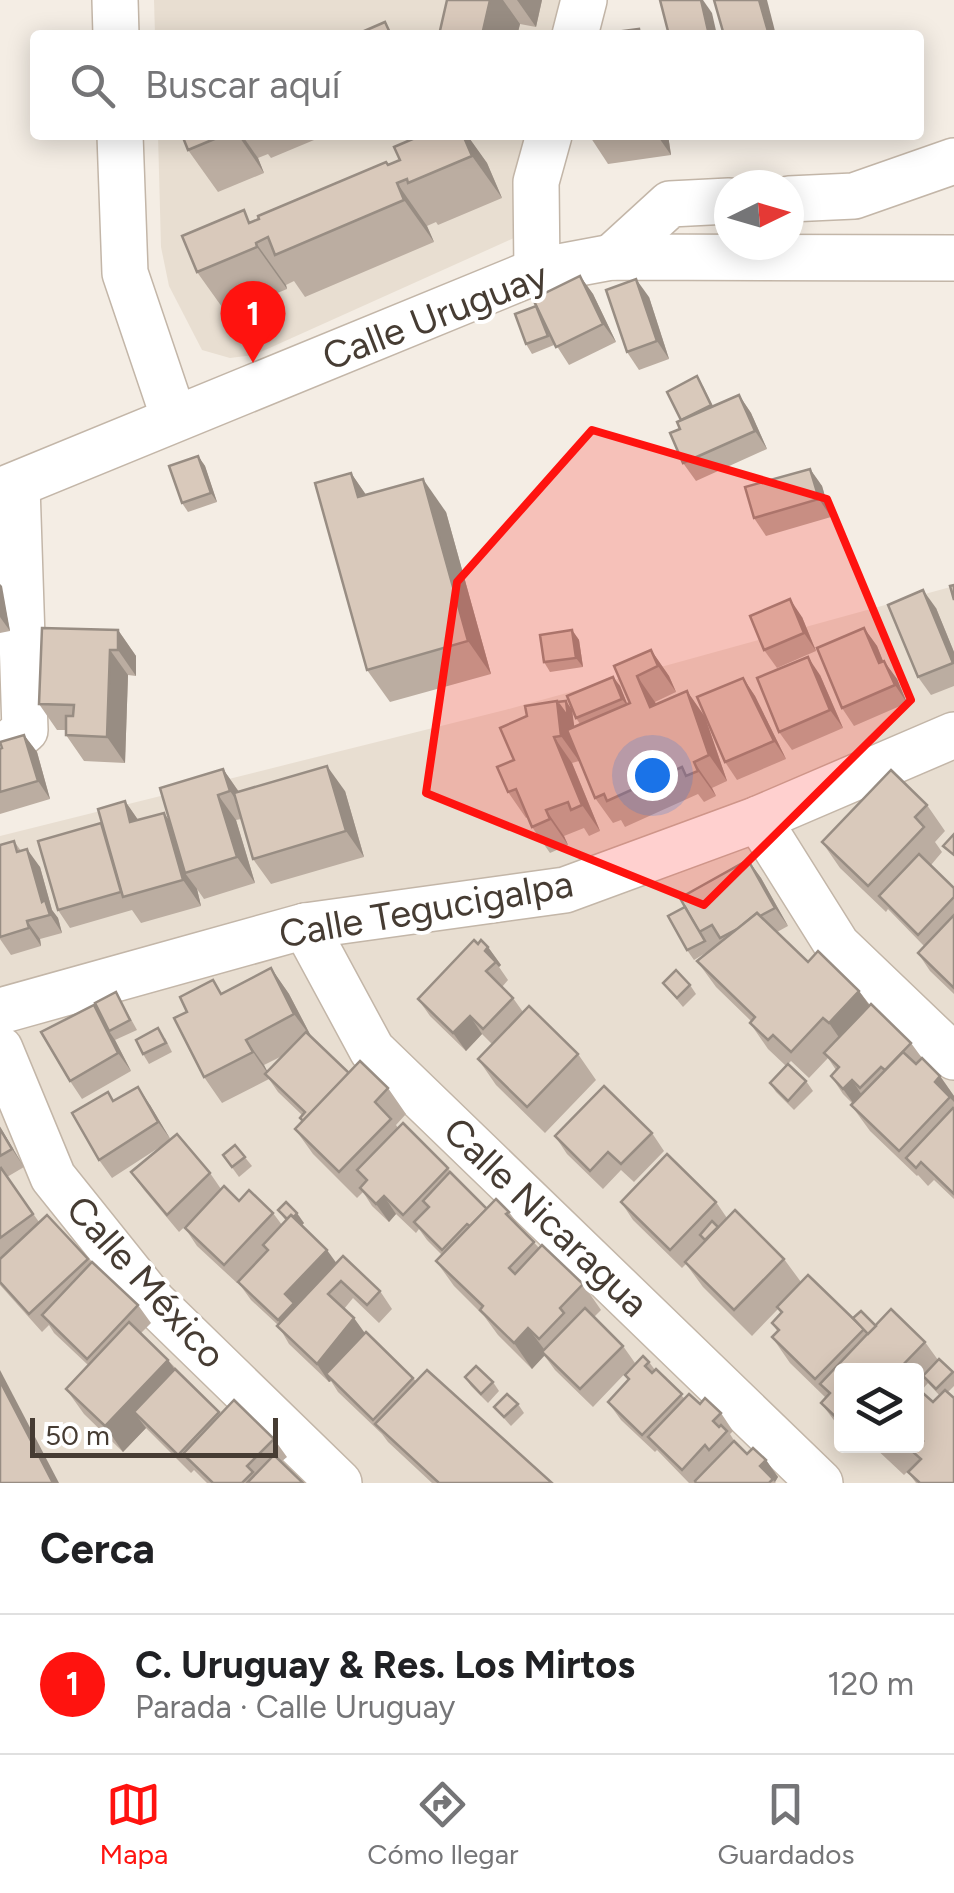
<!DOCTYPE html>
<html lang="es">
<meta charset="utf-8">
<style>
body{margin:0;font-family:Figtree,sans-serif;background:#f2f2f2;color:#202124}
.controls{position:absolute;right:30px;bottom:30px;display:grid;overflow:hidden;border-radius:10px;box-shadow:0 5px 25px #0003}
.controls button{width:90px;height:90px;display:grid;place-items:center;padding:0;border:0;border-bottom:2px solid #e0e0e0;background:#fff;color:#202124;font:50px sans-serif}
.compass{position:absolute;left:714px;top:170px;width:90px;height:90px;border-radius:50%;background:#fff;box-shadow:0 5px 25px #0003;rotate:85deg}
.scale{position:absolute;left:30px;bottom:25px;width:248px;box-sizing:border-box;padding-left:10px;border:5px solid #463c33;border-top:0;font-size:28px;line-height:35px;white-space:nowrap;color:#463c33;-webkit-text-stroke:8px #fff;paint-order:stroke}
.you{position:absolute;left:652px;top:775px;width:35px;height:35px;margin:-25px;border:8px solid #fff;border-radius:50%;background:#1a73e8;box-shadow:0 0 0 15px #1a73e833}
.badge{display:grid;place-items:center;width:65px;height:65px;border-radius:50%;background:#ff130f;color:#fff;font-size:32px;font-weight:700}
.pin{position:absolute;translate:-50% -82px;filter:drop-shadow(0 2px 5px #0008)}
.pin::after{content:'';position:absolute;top:52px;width:35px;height:30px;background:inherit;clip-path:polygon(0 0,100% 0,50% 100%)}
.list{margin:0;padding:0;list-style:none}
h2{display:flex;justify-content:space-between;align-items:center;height:130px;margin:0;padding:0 40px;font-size:42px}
h2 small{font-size:32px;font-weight:400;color:#757577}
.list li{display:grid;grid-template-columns:65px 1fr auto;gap:30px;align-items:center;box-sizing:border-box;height:140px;padding:0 40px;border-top:2px solid #e0e0e0}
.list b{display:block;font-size:38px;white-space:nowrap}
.list p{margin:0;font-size:32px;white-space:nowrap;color:#757577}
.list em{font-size:32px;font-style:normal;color:#757577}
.icon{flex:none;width:55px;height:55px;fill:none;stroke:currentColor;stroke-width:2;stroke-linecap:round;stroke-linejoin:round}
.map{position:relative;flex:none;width:954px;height:1483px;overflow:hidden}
.search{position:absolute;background:#fff;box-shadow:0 5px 25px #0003;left:30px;right:30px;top:30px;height:110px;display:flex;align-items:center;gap:25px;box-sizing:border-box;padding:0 35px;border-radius:10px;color:#757577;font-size:38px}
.sheet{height:270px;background:#fff}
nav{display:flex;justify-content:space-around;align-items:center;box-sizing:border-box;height:140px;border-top:2px solid #e0e0e0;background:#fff;font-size:28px;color:#757577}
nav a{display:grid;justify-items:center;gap:5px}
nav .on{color:#ff130f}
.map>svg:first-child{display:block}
</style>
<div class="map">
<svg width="954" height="1483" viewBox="0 0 954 1483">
<rect width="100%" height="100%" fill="#f4ede4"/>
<!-- residential -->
<g fill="#e8ded1" fill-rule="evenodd">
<polygon points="154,0 577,0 569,35 155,35"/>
<polygon points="158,135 545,135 514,238 254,355 230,358 202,350 169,286 161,247"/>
<path d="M954 586V1483H0V836L505 710ZM842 1370H916V1446H842Z"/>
</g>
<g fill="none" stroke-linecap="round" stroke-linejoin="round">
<defs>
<g id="minor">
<polyline points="115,0 116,35"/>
<polyline points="575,35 584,0"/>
<polyline points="120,135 125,273 174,418"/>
<polyline points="789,199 854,196 954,161"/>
<polyline points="612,257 670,204 729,201"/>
<polyline points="537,271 536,182 549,135"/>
<polyline points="0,491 537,271 612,257 954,258"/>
<polyline points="0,751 25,730 17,486"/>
<polyline points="758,819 837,945 954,1057"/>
<polyline points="305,926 372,1050 820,1483"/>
<polyline points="0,1011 305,926 565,890 758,819 954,735"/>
<polyline points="0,1049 53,1177 154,1303 339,1483"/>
</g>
</defs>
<!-- minor casing -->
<use href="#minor" stroke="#c3b6a8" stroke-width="48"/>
<!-- minor -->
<use href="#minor" stroke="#fff" stroke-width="45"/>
</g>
<!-- wall -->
<g fill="#bbada1" fill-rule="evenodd">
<polygon points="447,0 542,0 536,27 520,24 518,32"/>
<polygon points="182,135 326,135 271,158 268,154 258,158 264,173 218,192 188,150"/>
<polygon points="422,135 467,135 487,163 502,198 438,225 436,222 427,226 434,242 305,297 294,281 286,285 287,289 227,314 197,272 252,222 400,160"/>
<polygon points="589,135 668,135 671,155 608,164"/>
<polygon points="580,276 593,294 616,342 569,365 551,337 554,345 532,354 526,344 536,306"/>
<polygon points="649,297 669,359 639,370 627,352"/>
<polygon points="703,386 713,406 739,395 751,413 767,449 696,481 683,463 680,429 681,420"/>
<polygon points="198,456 205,466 217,502 188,512 182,503"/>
<polygon points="810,469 822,486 831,517 766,536 754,518"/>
<polygon points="351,473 366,495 446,512 491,674 390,702 367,670"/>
<polygon points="0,584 10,631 0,633"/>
<polygon points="936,608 954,652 954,686 931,695 918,677"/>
<polygon points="802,617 816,651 777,668 764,650"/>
<polygon points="864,628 877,646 883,661 897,679 907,703 854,726 842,708"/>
<polygon points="118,630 136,656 136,676 128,675 125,763 84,761 66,735 66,730 57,730 39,704"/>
<polygon points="572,630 579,640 583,667 550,672 544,662"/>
<polygon points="651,650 669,676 676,692 655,702 656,704 687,691 705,717 727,781 712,788 716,796 704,802 698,794 625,827 621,820 613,823 595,798 578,757 579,761 572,763 600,831 589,836 584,828 564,836 568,845 550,853 532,827 528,817 526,818 508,792 514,760 566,701 572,710 574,727 580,724 576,718 613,677 620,686 627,704 630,703 614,666"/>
<polygon points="820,675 843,728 792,750 779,732"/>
<polygon points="743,678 755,696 786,759 737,780 725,762"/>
<polygon points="24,735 37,752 50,799 0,814 0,749"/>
<polygon points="223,769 239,792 345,791 364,857 271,884 253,859 241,819 236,820 255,883 204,899 197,889 201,906 141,923 132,910 70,928 58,910 101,823 125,801 138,820 170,820"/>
<polygon points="927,805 945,831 935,842 942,852 931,865 954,888 954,994 930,971 918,953 924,946 888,909 886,912 840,868 822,842"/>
<polygon points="14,841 21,851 40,867 52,910 58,918 62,933 40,939 41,946 11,955 0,939 0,845"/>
<polygon points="748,860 761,878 788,926 777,932 808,962 859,991 870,1005 911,1043 922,1058 940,1076 954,1096 954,1199 934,1180 928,1186 918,1175 917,1176 870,1131 851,1105 853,1104 843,1094 831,1076 836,1070 828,1058 809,1078 791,1061 788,1064 806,1081 813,1091 794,1110 776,1092 770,1083 786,1066 768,1049 750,1023 751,1021 716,987 697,961 712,949 694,960 687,950 685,907"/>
<polygon points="478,944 488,947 501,965 499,967 508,980 502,987 513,998 523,1012 578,1054 596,1080 545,1133 496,1085 478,1059 492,1044 482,1034 466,1051 430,1016 418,999"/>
<path d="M271 968 289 994 311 1036 349 1073 388 1088 406 1114 396 1125 398 1128 448 1168 454 1176 487 1209 509 1212 520 1227 539 1248 583 1284 601 1310 594 1317 623 1346 635 1363 593 1407 555 1370 544 1355 532 1369 498 1335 484 1316 454 1286 436 1261 442 1255 427 1240 419 1229 416 1233 396 1214 389 1222 372 1206 363 1192 357 1198 313 1154 295 1129 302 1121V1115L278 1092 269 1079 222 1103 204 1077 187 1012ZM284 1055 267 1072 264 1065Z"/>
<polygon points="663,983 690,985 696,994 683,1007"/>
<polygon points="116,992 137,1030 115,1040 131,1071 82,1099 70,1081"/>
<polygon points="165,1038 172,1052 149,1064 143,1054"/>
<polygon points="108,1092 114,1101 150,1105 170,1139 210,1173 221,1189 239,1201 273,1213 282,1225 286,1221 278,1210 304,1223 302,1225 336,1263 380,1291 392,1309 379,1323 353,1298 344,1309 364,1333 416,1381 552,1483 432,1483 388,1442 382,1434 338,1392 331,1381 329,1382 289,1344 278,1325 251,1300 238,1282 267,1250 237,1283 197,1246 185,1228 194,1218 179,1232 144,1190 131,1172 166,1143 112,1178 99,1160"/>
<polygon points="0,1127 24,1167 7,1177 39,1222 88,1259 138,1305 151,1323 141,1333 221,1414 274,1439 287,1457 281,1462 303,1483 207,1483 194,1470 191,1473 146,1428 123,1452 84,1414 66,1389 88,1365 54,1333 49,1325 42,1332 0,1285"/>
<polygon points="652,1133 664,1151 634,1182 621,1170 603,1189 567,1154 555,1136"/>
<polygon points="235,1145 252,1166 239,1177 223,1155"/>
<path d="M621 1202H716L727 1218 784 1259 801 1282 853 1318 925 1342 938 1360 954 1373V1386L948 1392 954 1483H916L908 1472 919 1460 904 1475 873 1446H916V1370H842V1431L821 1403 826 1398 790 1363 772 1337 778 1332 772 1323 781 1313 778 1309 752 1336 703 1287 686 1264 682 1268 633 1220ZM928 1383 940 1396 933 1402 921 1391Z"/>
<polygon points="649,1362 655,1370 685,1399 721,1413 733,1431 730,1434 735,1442 747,1454 766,1460 778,1477 775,1482 776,1483 689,1483 657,1450 655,1452 621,1420 608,1402 629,1380 625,1375"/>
<polygon points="465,1377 493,1382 499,1391 488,1403 471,1386"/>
<polygon points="518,1404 524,1413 511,1426 494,1407"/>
</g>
<!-- shaded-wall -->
<g fill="#988d83">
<polygon points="490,0 503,0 520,24 518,32 520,35 482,35"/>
<polygon points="517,0 542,0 536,27"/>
<polygon points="701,0 703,0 712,13 717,35 709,35"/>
<polygon points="759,0 767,0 776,35 769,35"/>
<polygon points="238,135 242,135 258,158 264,173"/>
<polygon points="463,135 467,135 487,163 502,198 472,156"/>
<polygon points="657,135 668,135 671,155"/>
<polygon points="397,183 427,226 434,242 404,200"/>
<polygon points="256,243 286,285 287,289 257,247"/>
<polygon points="580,276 593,294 616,342 603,324"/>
<polygon points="636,279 649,297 669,359 657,341"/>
<polygon points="739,395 751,413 767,449 755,431"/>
<polygon points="198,456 205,466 217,502 211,493"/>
<polygon points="810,469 822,486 831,517 819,499"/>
<polygon points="351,473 373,505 358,497"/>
<polygon points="423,479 446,512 491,674 468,641"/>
<polygon points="0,584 2,586 10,631 0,617"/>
<polygon points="923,590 936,608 954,652 954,664"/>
<polygon points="790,599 802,617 816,651 804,633"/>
<polygon points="864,628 877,646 891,681 879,663"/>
<polygon points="118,630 136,656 136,676 118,650"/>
<polygon points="572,630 579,640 583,667 576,658"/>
<polygon points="110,650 128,675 125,763 107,737"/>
<polygon points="651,650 669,676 676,692 658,666"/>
<polygon points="808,657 820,675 843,728 830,710"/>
<polygon points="884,661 897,679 907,703 895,685"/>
<polygon points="637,676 655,702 668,733 650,707"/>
<polygon points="613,677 620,686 629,708 622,699"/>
<polygon points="743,678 755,696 786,759 774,741"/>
<polygon points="687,691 705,717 727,781 709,755"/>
<polygon points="557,701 566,701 572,710 579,761 561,736"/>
<polygon points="24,735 37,752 50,799 38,781"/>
<polygon points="554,737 572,763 600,831 582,805"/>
<polygon points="694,762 712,788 716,796 698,771"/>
<polygon points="327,766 345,791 364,857 346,831"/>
<polygon points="223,769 241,795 248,817 230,791"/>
<polygon points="218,795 236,820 255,883 237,857"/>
<polygon points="125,801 143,827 130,822"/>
<polygon points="546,810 564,836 568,845 550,819"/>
<polygon points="164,813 182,838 185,873 197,889 201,906 183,880"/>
<polygon points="27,849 40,867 52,910 58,918 62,933 42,902"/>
<polygon points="748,860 761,878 788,926 775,908"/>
<polygon points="27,921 40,939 41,946 29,928"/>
<polygon points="488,947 501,965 499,967 485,951"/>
<polygon points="271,968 289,994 313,1040 294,1014"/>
<polygon points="859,991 877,1016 847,1049 829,1023"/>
<polygon points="94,1005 110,1030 109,1031 115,1040 131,1071 118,1053"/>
<polygon points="470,1016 482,1034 466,1051 453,1033"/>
<polygon points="246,1040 264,1065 271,1078 253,1052"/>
<polygon points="940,1076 954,1096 954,1102 935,1082"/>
<polygon points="852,1080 864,1098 856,1107 843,1089"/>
<polygon points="138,1087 150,1105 171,1140 158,1122"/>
<polygon points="0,1127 24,1167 12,1149"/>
<polygon points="384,1196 396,1214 389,1222 376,1204"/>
<polygon points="297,1213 304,1223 296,1231 290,1222"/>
<polygon points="327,1250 340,1268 291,1338 278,1320 285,1294"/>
<polygon points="354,1318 367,1336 326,1374 331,1381 329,1382 317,1364"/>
<polygon points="528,1328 547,1353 532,1369 514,1343"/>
<polygon points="168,1360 186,1385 134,1412 146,1428 123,1452 105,1426"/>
<polygon points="0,1370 59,1483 53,1483 0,1381"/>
<polygon points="766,1460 778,1477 775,1482 760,1466"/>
</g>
<!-- building -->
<g fill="#d9c9bb" stroke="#988d83" stroke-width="2.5">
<polygon points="447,0 490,0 482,35 439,35"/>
<polygon points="660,0 701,0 709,35 669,35"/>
<polygon points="714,0 759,0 769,35 724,35"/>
<polygon points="385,22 391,35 355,35"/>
<polygon points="639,29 640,35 593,35"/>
<polygon points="182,135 224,135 188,150"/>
<polygon points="422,135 463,135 472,156 408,183 407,179 397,183 404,200 275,255 268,237 256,243 257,247 197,272 182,236 244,210 249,223 259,219 258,216 386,162 388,165 400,160 394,147"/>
<polygon points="580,276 603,324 556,347 533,299"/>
<polygon points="636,279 657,341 627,352 606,290"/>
<polygon points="536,306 548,336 526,344 515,314"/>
<polygon points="697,376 711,405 681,420 667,392"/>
<polygon points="739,395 755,431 683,463 670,433 680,429 677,422"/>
<polygon points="198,456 211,493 182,503 169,466"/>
<polygon points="810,469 819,499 754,518 745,487"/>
<polygon points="351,473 358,497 423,479 468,641 367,670 315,483"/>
<polygon points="954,585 954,600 950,586"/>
<polygon points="923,590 953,663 918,677 888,605"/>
<polygon points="790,599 804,633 764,650 750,616"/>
<polygon points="42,628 118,630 118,650 110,650 107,737 66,735 66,716 73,716 74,705 39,704"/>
<polygon points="864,628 879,663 884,661 895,685 842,708 817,648"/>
<polygon points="572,630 576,658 544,662 540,635"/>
<polygon points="651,650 658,666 637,676 650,707 687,691 709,755 694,762 698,771 686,776 682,767 607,801 604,794 595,798 567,730 630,703 614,666"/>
<polygon points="808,657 830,710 779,732 757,678"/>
<polygon points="613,677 622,699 576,718 567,696"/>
<polygon points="743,678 774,741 725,762 697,697"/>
<polygon points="557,701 561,736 554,737 582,805 571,810 568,802 546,810 550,819 532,827 516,789 508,792 497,767 514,760 500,728 527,716 525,706"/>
<polygon points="566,701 568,717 557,702"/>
<polygon points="24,735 38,781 0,792 0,749 2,748 0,742"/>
<polygon points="327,766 346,831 253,859 234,793"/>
<polygon points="223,769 230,791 218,795 237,857 185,873 160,788"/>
<polygon points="891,770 927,805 915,817 924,827 868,886 822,842"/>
<polygon points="125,801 130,822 164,813 183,880 123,897 98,809"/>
<polygon points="101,823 121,892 58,910 38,841"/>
<polygon points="954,834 954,855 943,846"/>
<polygon points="14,841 17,852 27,849 42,902 45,900 50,915 27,921 29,928 0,937 0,845"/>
<polygon points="919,854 954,888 954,897 918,935 879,896"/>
<polygon points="748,860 775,908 760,916 757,913 739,928 720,938 712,925 699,932 680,898"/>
<polygon points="685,907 705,941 687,950 668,916"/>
<polygon points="757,913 808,962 818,951 859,991 829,1023 823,1018 791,1052 773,1035 768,1040 750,1023 755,1017 697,961"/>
<polygon points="954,915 954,988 918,953"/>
<polygon points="474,940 478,944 481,940 488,947 485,951 496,962 486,971 513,998 483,1029 470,1016 453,1033 418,999"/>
<polygon points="271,968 294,1014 246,1040 253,1052 204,1077 174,1018 187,1012 180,997 213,980 221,994"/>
<polygon points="676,970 690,985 677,998 663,983"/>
<polygon points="116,992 130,1020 109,1031 95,1003"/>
<polygon points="871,1004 911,1043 885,1070 881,1067 860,1088 852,1080 843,1089 831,1076 839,1067 824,1053"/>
<polygon points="94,1005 118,1053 70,1081 41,1032"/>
<polygon points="529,1006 578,1054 527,1107 478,1059"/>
<polygon points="158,1028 166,1043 143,1054 136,1040"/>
<polygon points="306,1032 349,1073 303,1121 300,1118 305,1112 265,1074"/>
<polygon points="903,1052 916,1064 922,1058 940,1076 935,1082 950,1097 899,1151 851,1105"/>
<polygon points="360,1061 388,1088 375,1102 391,1119 339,1172 295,1129"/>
<polygon points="788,1064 806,1081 788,1101 770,1083"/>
<polygon points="604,1086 652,1133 621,1164 608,1152 590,1171 555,1136"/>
<polygon points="138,1087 158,1122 99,1160 72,1113 108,1092 113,1101"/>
<polygon points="953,1108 954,1109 954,1194 921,1162 916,1168 906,1158"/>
<polygon points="403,1123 448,1168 403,1215 384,1196 376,1204 360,1188 367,1180 357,1170"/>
<polygon points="0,1129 12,1149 0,1156"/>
<polygon points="177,1134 210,1173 167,1215 131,1172"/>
<polygon points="235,1145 245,1157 232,1167 223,1155"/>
<polygon points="667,1154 716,1202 670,1250 621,1202"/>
<polygon points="1,1168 33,1214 0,1238 0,1169"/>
<polygon points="450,1172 487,1209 470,1226 467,1224 442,1250 414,1222 429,1207 423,1201"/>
<polygon points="224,1186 239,1201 249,1190 273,1213 224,1265 185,1228"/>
<polygon points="496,1199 509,1212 506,1214 534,1242 509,1268 515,1274 542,1245 583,1284 560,1308 564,1313 539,1339 528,1328 514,1343 480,1310 483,1306 436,1261"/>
<polygon points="286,1202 297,1213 294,1217 291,1215 287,1219 278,1210"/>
<polygon points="735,1210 784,1259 734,1310 685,1262"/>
<polygon points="47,1215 88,1259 29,1314 0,1282 0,1259"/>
<polygon points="291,1215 327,1250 285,1294 294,1303 278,1320 238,1282 268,1250 263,1245"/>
<polygon points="712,1221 718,1227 705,1240 700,1235"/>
<polygon points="343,1256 380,1291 367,1305 341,1281 328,1294 354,1318 317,1364 277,1326"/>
<polygon points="92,1262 138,1305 87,1359 42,1315"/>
<polygon points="808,1275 864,1329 815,1379 772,1337 779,1330 772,1323 782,1312 777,1307"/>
<polygon points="585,1308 623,1346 580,1389 542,1352"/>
<polygon points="891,1309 925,1342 898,1370 899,1370 842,1370 842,1423 821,1403 830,1393 820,1384"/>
<polygon points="861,1311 876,1326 868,1334 853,1318"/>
<polygon points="129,1322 168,1360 105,1426 66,1389"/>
<polygon points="366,1332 413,1378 373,1420 326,1374"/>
<polygon points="643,1356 649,1362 645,1366 652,1373 656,1369 682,1394 642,1435 608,1402 629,1379 625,1375"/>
<polygon points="939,1359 953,1372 936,1389 923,1376"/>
<polygon points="476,1366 493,1382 481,1394 465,1377"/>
<polygon points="175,1369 219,1412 178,1455 134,1412"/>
<polygon points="427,1370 552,1483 439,1483 375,1424"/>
<polygon points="0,1381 53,1483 0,1483"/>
<polygon points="916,1387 933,1402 945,1390 954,1398 954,1483 920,1483 908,1472 921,1459 913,1452 923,1441 916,1435"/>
<polygon points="507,1394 518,1404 504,1417 494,1407"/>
<polygon points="689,1394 700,1404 705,1398 721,1413 713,1421 719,1427 721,1425 727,1431 709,1450 705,1445 682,1470 648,1437"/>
<polygon points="234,1400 274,1439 247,1466 253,1472 242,1483 213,1483 183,1454"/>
<polygon points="734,1441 747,1454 753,1448 766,1460 760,1466 773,1479 769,1483 696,1483 695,1481"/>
<polygon points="274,1455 303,1483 247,1483"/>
</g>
<!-- marked area -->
<path fill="#ff130f" fill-opacity="0.2" stroke="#ff130f" stroke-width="8" stroke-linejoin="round" d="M592 430 827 499 911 700 704 905 426 793 457 582Z"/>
<g text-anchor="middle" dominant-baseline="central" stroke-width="8" stroke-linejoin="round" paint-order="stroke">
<!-- street labels -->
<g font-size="38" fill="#463c33" stroke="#fff">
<text transform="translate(435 316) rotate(-21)">Calle Uruguay</text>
<text transform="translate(426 909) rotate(-10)">Calle Tegucigalpa</text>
<text transform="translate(546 1217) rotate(44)">Calle Nicaragua</text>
<text transform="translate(146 1282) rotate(48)">Calle México</text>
</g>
</g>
</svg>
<div class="controls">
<button><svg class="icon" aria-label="layers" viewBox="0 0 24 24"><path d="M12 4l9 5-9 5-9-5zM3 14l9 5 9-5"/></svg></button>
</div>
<svg class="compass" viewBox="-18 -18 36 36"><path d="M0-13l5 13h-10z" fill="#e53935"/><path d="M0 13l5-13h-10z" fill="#757577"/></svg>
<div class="scale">50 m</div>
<div class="you"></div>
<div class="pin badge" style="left:253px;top:363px">1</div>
<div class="search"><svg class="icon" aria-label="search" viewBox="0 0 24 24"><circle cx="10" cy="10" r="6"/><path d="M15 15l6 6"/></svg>Buscar aquí</div>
</div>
<section class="sheet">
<h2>Cerca<small></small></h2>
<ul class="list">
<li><span class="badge">1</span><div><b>C. Uruguay &amp; Res. Los Mirtos</b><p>Parada · Calle Uruguay</p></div><em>120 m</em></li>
</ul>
</section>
<nav>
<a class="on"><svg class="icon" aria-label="map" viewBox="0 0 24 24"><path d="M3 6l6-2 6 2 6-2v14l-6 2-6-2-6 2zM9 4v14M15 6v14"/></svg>Mapa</a>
<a><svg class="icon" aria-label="directions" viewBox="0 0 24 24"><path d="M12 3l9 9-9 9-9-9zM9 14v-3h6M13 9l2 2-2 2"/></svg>Cómo llegar</a>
<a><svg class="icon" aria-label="saved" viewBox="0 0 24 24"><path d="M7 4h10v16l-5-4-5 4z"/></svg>Guardados</a>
</nav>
